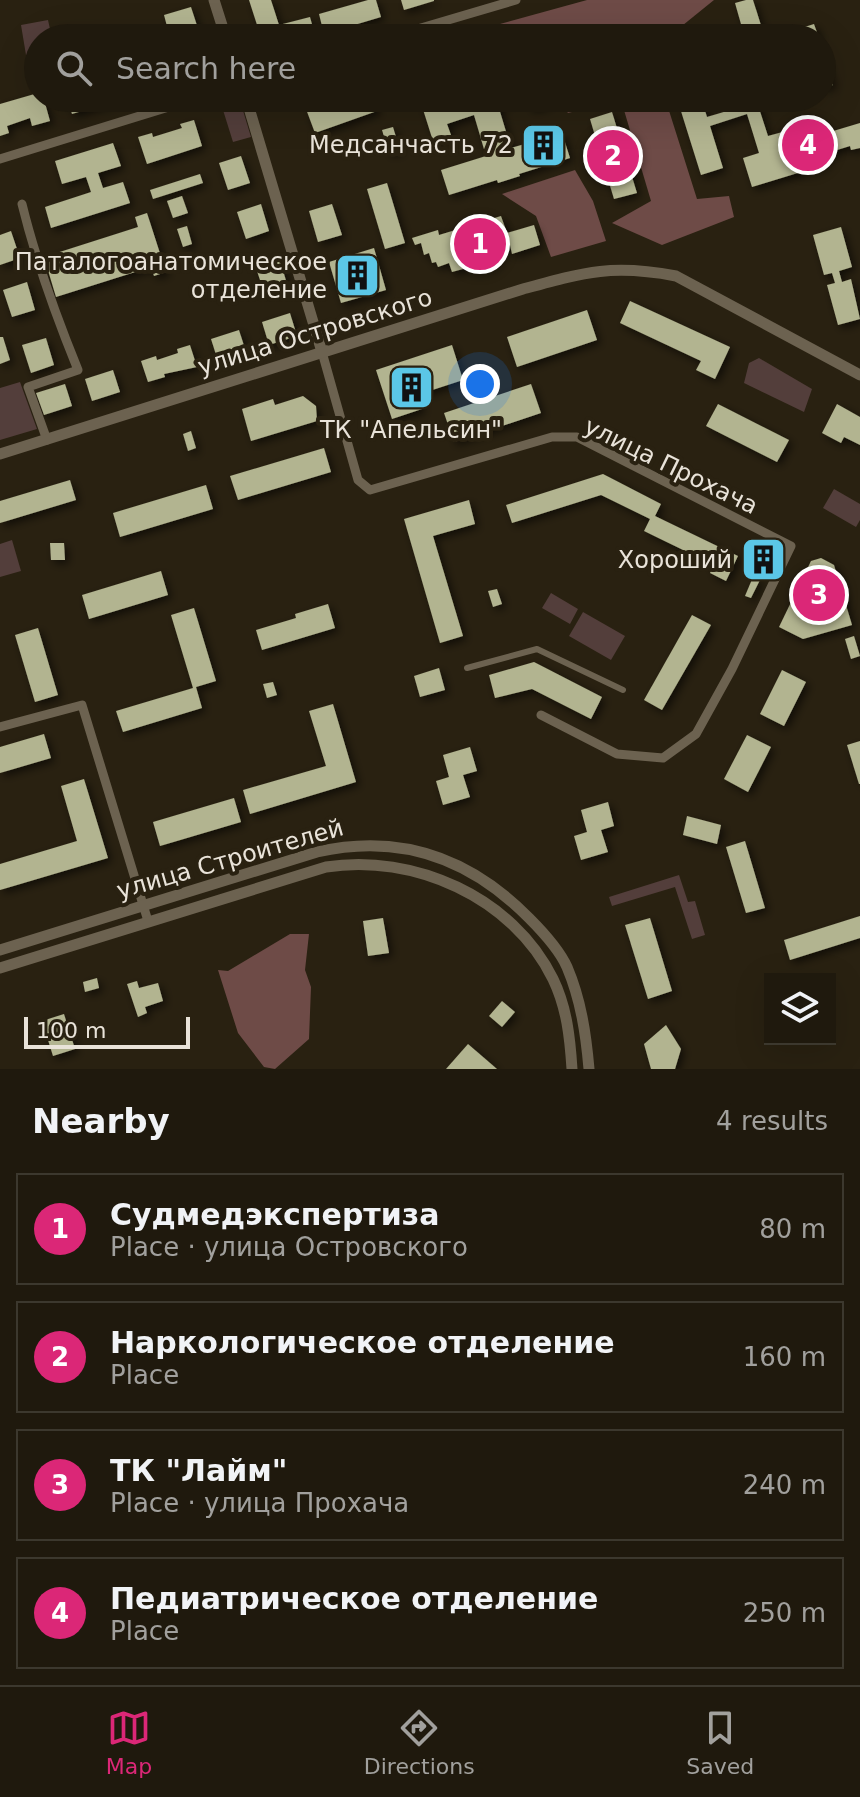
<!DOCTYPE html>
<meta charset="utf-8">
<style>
body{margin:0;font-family:"DejaVu Sans",sans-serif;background:#2c261b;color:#f1f3f6}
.controls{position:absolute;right:24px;bottom:24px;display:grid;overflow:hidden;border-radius:0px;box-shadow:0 8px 32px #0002}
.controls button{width:72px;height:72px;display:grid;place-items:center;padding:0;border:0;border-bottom:2px solid #3c382e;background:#1f190d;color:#f1f3f6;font:40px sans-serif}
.scale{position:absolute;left:24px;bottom:20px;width:166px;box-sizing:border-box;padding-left:8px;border:4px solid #e9e3d9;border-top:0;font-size:22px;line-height:28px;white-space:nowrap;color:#e9e3d9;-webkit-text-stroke:6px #292111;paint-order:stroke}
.you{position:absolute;left:480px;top:384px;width:28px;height:28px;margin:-20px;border:6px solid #fff;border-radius:50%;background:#1a73e8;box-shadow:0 0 0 12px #1a73e833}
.badge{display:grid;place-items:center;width:52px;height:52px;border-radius:50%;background:#db2777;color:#fff;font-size:26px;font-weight:700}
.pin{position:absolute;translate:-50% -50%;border:4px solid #fff;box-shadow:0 2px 8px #0006}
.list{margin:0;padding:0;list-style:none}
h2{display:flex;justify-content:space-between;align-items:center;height:104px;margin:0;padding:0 32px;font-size:34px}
h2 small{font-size:26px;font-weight:400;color:#a1a09d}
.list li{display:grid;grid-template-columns:52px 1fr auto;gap:24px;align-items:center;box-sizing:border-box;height:112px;margin:0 16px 16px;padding:0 16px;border:2px solid #3c382e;border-radius:0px}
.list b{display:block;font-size:30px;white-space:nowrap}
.list p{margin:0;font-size:26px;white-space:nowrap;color:#a1a09d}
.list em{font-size:26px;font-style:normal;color:#a1a09d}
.icon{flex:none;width:44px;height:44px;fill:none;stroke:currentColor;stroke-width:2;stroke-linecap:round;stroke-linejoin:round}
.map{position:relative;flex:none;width:860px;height:1069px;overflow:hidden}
.search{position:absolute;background:#1f190d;box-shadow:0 8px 32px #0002;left:24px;right:24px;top:24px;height:88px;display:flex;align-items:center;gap:20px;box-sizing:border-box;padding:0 28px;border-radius:44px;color:#a1a09d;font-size:30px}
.sheet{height:616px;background:#1f190d}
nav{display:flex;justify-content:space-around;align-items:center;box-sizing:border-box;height:112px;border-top:2px solid #3c382e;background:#1f190d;font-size:22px;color:#a1a09d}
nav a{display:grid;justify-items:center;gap:4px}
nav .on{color:#db2777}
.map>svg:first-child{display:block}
</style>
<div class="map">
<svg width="860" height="1069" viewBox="0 0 860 1069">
<defs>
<filter id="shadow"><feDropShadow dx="3.5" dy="3.5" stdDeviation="4" flood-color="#0009"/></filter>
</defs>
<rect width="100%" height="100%" fill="#292111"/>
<!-- green -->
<g fill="#533e3b">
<polygon points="48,20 52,38 38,38 38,52 26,55 21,25"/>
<polygon points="241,104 251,137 233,142 223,110"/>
<polygon points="759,358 812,389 804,412 744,383 749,363"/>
<polygon points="20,382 37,429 0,440 0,388"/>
<polygon points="834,489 860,504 860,520 856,527 823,508"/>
<polygon points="12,540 21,571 0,577 0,544"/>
<polygon points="551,593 578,609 570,624 542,608"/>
<polygon points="583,612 625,636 611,660 569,636"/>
<polygon points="679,875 688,902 695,901 705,935 692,939 675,887 612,906 609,897"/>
</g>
<!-- forest -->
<g fill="#6e4b47">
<polygon points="587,0 714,0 667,38 449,38"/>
<polygon points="557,98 665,98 697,199 729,196 734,217 662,245 612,223 651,201 621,100 568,113"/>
<polygon points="575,170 593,201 606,241 551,257 536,216 502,194"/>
<polygon points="290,934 309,934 305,970 311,987 309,1039 275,1069 264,1067 238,1033 218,970 228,971"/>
</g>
<!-- building -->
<g fill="#b2b490" filter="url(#shadow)">
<polygon points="249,0 271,0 279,25 310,17 315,35 306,38 255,38 253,32 259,31"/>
<polygon points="368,0 376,0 381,17 324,34 319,14"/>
<polygon points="401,0 434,0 434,1 404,10"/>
<polygon points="746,0 753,0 765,38 745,38 735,3"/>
<polygon points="191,7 201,38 175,38 173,29 168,30 164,15"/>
<polygon points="814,24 819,38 783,38 793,34 792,31"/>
<polygon points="822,52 833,85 822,88"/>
<polygon points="38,93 38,98 45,103 50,121 32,126 30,118 7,126 9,133 0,136 0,104"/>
<polygon points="67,98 120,98 121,99 72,114"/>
<polygon points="338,98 373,98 377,111 315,133 306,109"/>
<polygon points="438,98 520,98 498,105 511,148 562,133 570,158 519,174 520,176 498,183 497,180 449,195 441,170 486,156 474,115 447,124 451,135 433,141 421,103"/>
<polygon points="528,98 547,98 549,103 531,109"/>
<polygon points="702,101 707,117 757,102 768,136 786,131 790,144 860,123 860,148 851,150 850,146 798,162 801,172 752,187 743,158 759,153 747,114 710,126 723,168 701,175 680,108"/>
<polygon points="612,112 637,193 614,199 590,119"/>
<polygon points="194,120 202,146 147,164 138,137 152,133 153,137 182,128 180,124"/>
<polygon points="393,127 400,150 389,153 382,130"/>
<polygon points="113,143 121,166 98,173 103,188 123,182 130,203 51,228 45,207 91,192 86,177 62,184 55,161"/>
<polygon points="241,156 250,183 228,190 219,163"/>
<polygon points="200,174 203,183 153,199 150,190"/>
<polygon points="387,183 405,243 385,249 367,189"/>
<polygon points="182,196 188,213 173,218 167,201"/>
<polygon points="261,204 269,231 246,239 237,212"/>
<polygon points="332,204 342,235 318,242 309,211"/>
<polygon points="147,213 166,272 154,276 151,267 56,297 44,257 138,227 135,217"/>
<polygon points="501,216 507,233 534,225 540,245 512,254 510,245 460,260 463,269 452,272 449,263 438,267 436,262 432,263 429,253 424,255 421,243 415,245 412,238 438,230 439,235"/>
<polygon points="187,226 192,244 183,247 177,229"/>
<polygon points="841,227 852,267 839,271 842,282 851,279 860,319 838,325 827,285 835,283 832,273 824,275 813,235"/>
<polygon points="11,231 20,258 0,265 0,235"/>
<polygon points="374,248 386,290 341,303 329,262"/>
<polygon points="279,257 287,284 264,292 255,265"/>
<polygon points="27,282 35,310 12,317 3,290"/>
<polygon points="630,301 730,347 715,379 696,370 701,361 620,323"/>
<polygon points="587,310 597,340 517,367 507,337"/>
<polygon points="290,313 297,336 269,345 262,322"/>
<polygon points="239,330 246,352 218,361 211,339"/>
<polygon points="0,337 3,337 10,360 0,364"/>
<polygon points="46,338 54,365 31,373 22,345"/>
<polygon points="190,345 197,367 164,374 165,377 148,382 141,361 156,356 157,360 178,353 177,349"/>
<polygon points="452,345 463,380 417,395 422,409 392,419 376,370"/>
<polygon points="113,370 120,392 92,401 85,379"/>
<polygon points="65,384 72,406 44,415 36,393"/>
<polygon points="531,384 541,413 454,442 444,413"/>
<polygon points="303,396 316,406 317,421 251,441 242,409 273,399 275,405"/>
<polygon points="718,404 789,440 777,462 706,426"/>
<polygon points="837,404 860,417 860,445 844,437 841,443 822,433"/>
<polygon points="191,431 196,448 188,451 183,434"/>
<polygon points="324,448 331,472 238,500 230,476"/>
<polygon points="603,474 661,504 655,516 738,556 726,581 710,573 714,565 644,531 650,519 601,495 512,523 506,505"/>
<polygon points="70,480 76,500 0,523 0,501"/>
<polygon points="206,485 213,509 120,537 113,513"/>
<polygon points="469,500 475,524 433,536 463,636 440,643 404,519"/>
<polygon points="50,543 64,543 65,560 51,560"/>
<polygon points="757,552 774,561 770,568 753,559"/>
<polygon points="821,558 834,565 852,625 803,639 779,627 811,561"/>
<polygon points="161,571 168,595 89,619 82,595"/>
<polygon points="753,577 760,580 751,598 745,596"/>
<polygon points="497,589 502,604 493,607 488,591"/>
<polygon points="328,604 335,628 262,650 256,630 296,618 295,614"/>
<polygon points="194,608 216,681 196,687 202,708 123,732 116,711 193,688 171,615"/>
<polygon points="692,615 711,625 662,710 644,700"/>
<polygon points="38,628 58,695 35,702 15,635"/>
<polygon points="854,636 860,656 851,659 845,639"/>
<polygon points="534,662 602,697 591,719 532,689 495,698 489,675"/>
<polygon points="439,668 445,690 420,697 414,676"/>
<polygon points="782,670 806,682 784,726 760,714"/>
<polygon points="273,682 277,695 267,698 263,684"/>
<polygon points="333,704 356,782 250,814 243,790 326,766 309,711"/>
<polygon points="44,734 51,758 0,773 0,747"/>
<polygon points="747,735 771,747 748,792 724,779"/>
<polygon points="860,741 860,784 859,784 847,745"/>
<polygon points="470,747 477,771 463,775 470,797 443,805 436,781 449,777 443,755"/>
<polygon points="84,779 108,858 0,890 0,864 77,841 61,786"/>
<polygon points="234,798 241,822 160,846 153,822"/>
<polygon points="608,802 614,826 601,830 608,852 581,860 574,836 587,832 581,810"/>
<polygon points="687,816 721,825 717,844 683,835"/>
<polygon points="745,841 765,908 746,913 726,847"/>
<polygon points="860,916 860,938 790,960 784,940"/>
<polygon points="383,918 389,953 368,956 363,921"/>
<polygon points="650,918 672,991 648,999 625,925"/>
<polygon points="97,978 99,988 85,992 83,982"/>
<polygon points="137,981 139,988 158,983 163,1001 145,1007 147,1013 138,1017 127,984"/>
<polygon points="502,1001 515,1012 502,1027 489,1016"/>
<polygon points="64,1014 75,1049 53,1056 42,1021"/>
<polygon points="666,1025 681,1049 675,1069 651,1069 644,1044"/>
<polygon points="468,1044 497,1069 446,1069"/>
</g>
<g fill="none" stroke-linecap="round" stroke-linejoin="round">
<!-- pedestrian -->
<polyline stroke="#6c6250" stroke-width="6" points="467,668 537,649 623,690"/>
<!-- minor -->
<g stroke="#6c6250" stroke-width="9">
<polyline points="387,38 516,0"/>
<polyline points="0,159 198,98"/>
<path d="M22 204C36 261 56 316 78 370L28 387 47 440"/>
<polyline points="322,352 358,480 370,490 552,437 577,437 791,546 732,669 696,734 663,758 617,754 541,715"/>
<polyline points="0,727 82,705 148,921"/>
</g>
<!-- tertiary -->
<g stroke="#6c6250" stroke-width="11">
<polyline points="214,0 226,38"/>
<polyline points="246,98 322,352"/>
<path d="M0 454 523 289C585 272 612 264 676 276L860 375"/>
<path d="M0 950 317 852C400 833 470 858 529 918 543 932 559 949 567 967 581 1000 586 1034 589 1069"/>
<path d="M0 968 326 867C413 853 513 897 553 979 567 1008 570 1038 572 1069"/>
</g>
</g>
<!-- icons -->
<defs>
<symbol id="building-square" viewBox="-11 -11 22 22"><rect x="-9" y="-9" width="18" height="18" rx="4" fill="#5bc7e7" stroke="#292111"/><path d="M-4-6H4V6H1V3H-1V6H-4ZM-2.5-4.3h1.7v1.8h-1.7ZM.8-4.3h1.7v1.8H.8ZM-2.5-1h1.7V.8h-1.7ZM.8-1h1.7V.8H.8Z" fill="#111"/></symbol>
</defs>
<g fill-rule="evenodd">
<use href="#building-square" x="518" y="120" width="51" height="51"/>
<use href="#building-square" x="332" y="250" width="51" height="51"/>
<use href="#building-square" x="386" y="362" width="51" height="51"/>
<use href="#building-square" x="738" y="534" width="51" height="51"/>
</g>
<g text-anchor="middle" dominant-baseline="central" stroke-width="8" stroke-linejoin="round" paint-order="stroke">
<!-- poi labels -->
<g font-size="24" fill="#e9e3d9" stroke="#292111" text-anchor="end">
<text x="513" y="145">Медсанчасть 72</text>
<text x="327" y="262">Паталогоанатомическое<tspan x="327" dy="28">отделение</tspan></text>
<text x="411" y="430" text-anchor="middle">ТК "Апельсин"</text>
<text x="732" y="560">Хороший</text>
</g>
<!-- street labels -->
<g font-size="24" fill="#e9e3d9" stroke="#292111">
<text transform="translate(315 332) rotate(-17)">улица Островского</text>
<text transform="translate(671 466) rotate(26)">улица Прохача</text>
<text transform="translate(230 859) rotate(-16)">улица Строителей</text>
</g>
</g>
</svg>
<div class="controls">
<button><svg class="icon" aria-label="layers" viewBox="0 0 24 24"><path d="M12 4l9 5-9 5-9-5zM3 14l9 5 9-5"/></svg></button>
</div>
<div class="scale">100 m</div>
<div class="you"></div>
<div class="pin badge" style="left:480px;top:244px">1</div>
<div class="pin badge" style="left:613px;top:156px">2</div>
<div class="pin badge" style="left:819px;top:595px">3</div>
<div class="pin badge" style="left:808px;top:145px">4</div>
<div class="search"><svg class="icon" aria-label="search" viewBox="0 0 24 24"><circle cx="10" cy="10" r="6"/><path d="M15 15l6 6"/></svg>Search here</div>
</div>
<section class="sheet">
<h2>Nearby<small>4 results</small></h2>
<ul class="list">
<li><span class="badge">1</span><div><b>Судмедэкспертиза</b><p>Place · улица Островского</p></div><em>80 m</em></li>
<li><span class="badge">2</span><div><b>Наркологическое отделение</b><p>Place</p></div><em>160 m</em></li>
<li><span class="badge">3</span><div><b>ТК &quot;Лайм&quot;</b><p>Place · улица Прохача</p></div><em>240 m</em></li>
<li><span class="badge">4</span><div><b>Педиатрическое отделение</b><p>Place</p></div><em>250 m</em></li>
</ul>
</section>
<nav>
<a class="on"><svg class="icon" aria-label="map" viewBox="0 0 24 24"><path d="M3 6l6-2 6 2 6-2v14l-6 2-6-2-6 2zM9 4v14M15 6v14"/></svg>Map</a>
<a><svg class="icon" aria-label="directions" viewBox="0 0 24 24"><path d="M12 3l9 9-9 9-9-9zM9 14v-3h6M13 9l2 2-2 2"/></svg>Directions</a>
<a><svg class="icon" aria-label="saved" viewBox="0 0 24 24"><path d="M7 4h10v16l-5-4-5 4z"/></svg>Saved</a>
</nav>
